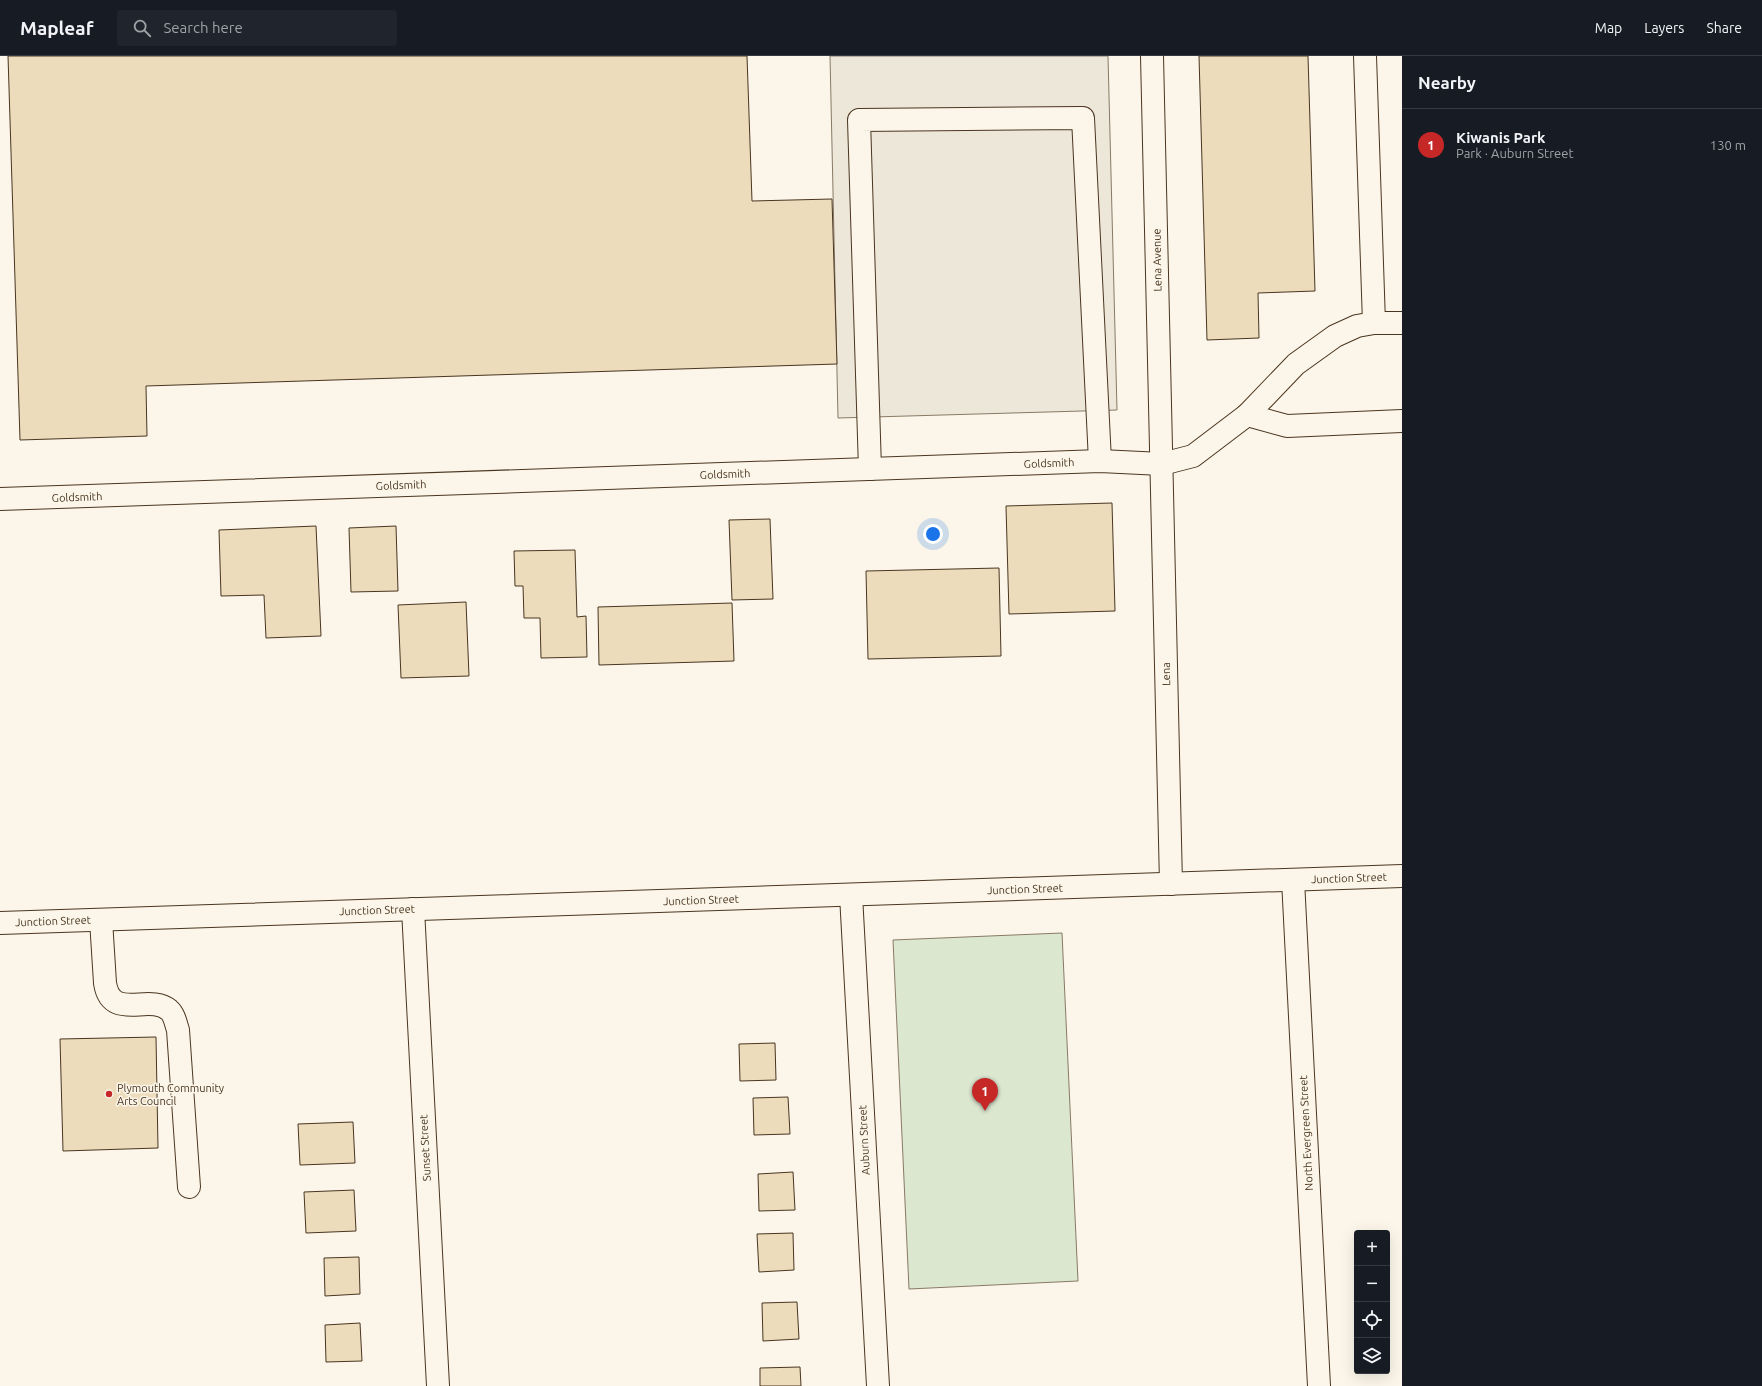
<!DOCTYPE html>
<meta charset="utf-8">
<style>
body{margin:0;font-family:Ubuntu,sans-serif;background:#20242c;color:#f1f3f6}
.controls{position:absolute;right:12px;bottom:12px;display:grid;overflow:hidden;border-radius:4px;box-shadow:0 4px 16px #0002}
.controls button{width:36px;height:36px;display:grid;place-items:center;padding:0;border:0;border-bottom:1px solid #363941;background:#171b24;color:#f1f3f6;font:20px sans-serif}
.you{position:absolute;left:933px;top:478px;width:14px;height:14px;margin:-10px;border:3px solid #fff;border-radius:50%;background:#1a73e8;box-shadow:0 0 0 6px #1a73e833}
.badge{display:grid;place-items:center;width:26px;height:26px;border-radius:50%;background:#c62828;color:#fff;font-size:13px;font-weight:700}
.pin{position:absolute;translate:-50% -33px;filter:drop-shadow(0 1px 2px #0008)}
.pin::after{content:'';position:absolute;top:21px;width:14px;height:12px;background:inherit;clip-path:polygon(0 0,100% 0,50% 100%)}
.list{margin:0;padding:0;list-style:none}
h2{display:flex;justify-content:space-between;align-items:center;height:52px;margin:0;padding:0 16px;font-size:17px}
h2 small{font-size:13px;font-weight:400;color:#9ea1a6}
.list li{display:grid;grid-template-columns:26px 1fr auto;gap:12px;align-items:center;box-sizing:border-box;height:72px;padding:0 16px;border-top:1px solid #363941}
.list b{display:block;font-size:15px;white-space:nowrap}
.list p{margin:0;font-size:13px;white-space:nowrap;color:#9ea1a6}
.list em{font-size:13px;font-style:normal;color:#9ea1a6}
.icon{flex:none;width:22px;height:22px;fill:none;stroke:currentColor;stroke-width:2;stroke-linecap:round;stroke-linejoin:round}
.map{position:relative;flex:none;width:1402px;height:1330px;overflow:hidden}
header{display:flex;align-items:center;gap:24px;box-sizing:border-box;height:56px;padding:0 20px;background:#171b24;border-bottom:1px solid #363941}
header strong{font-size:19px}
nav{display:flex;gap:22px;margin-inline-start:auto;font-size:14px}
.search{width:280px;height:36px;background:#20242c;display:flex;align-items:center;gap:10px;box-sizing:border-box;padding:0 14px;border-radius:4px;color:#9ea1a6;font-size:15px}
main{display:flex}
aside{flex:1;background:#171b24}
.map>svg:first-child{display:block}
</style>
<header>
<strong>Mapleaf</strong>
<div class="search"><svg class="icon" aria-label="search" viewBox="0 0 24 24"><circle cx="10" cy="10" r="6"/><path d="M15 15l6 6"/></svg>Search here</div>
<nav><a>Map</a><a>Layers</a><a>Share</a></nav>
</header>
<main>
<div class="map">
<svg width="1402" height="1330" viewBox="0 0 1402 1330">
<rect width="100%" height="100%" fill="#fbf6e9"/>
<!-- green -->
<polygon fill="#dce7d0" stroke="#887966" points="1062,877 1078,1225 909,1233 893,884"/>
<!-- parking -->
<polygon fill="#ede7d9" stroke="#887966" points="830,0 1108,0 1117,354 838,362"/>
<!-- building -->
<g fill="#ecdcbc" stroke="#4a3520">
<polygon points="8,0 747,0 752,145 832,143 837,308 146,330 147,380 20,384"/>
<polygon points="1199,0 1308,0 1315,235 1258,237 1259,282 1207,284"/>
<polygon points="1112,447 1115,555 1009,558 1006,450"/>
<polygon points="770,463 773,543 732,544 729,464"/>
<polygon points="316,470 321,580 266,582 264,539 221,540 219,474"/>
<polygon points="396,470 398,535 351,536 349,472"/>
<polygon points="575,494 577,561 586,560 587,601 541,602 540,562 524,562 523,530 515,530 514,495"/>
<polygon points="999,512 1001,600 868,603 866,515"/>
<polygon points="466,546 469,620 401,622 398,549"/>
<polygon points="732,547 734,605 599,609 598,551"/>
<polygon points="156,981 158,1092 63,1095 60,983"/>
<polygon points="775,987 776,1024 740,1025 739,988"/>
<polygon points="788,1041 790,1078 754,1079 753,1042"/>
<polygon points="353,1066 355,1107 300,1109 298,1068"/>
<polygon points="793,1116 795,1154 759,1155 758,1118"/>
<polygon points="354,1134 356,1175 306,1177 304,1136"/>
<polygon points="793,1177 794,1214 759,1216 757,1178"/>
<polygon points="359,1201 360,1238 325,1240 324,1202"/>
<polygon points="797,1246 799,1283 763,1285 762,1247"/>
<polygon points="360,1267 362,1305 326,1306 325,1269"/>
<polygon points="800,1311 801,1330 760,1330 760,1312"/>
</g>
<g fill="none" stroke-linecap="round" stroke-linejoin="round">
<defs>
<g id="minor">
<polyline points="1152,0 1171,828"/>
<polyline points="1365,0 1374,267"/>
<polyline points="1247,359 1287,370 1402,365"/>
<polyline points="870,413 859,64 1083,62 1100,405"/>
<polyline points="0,443 1100,405 1162,408 1193,400 1247,359 1296,308 1335,280 1357,270 1374,267 1402,267"/>
<polyline points="1293,824 1319,1330"/>
<polyline points="851,839 878,1330"/>
<polyline points="413,853 438,1330"/>
<path d="M101 864 105 927C111 966 149 937 169 954 174 958 176 968 178 974L189 1131"/>
<polyline points="0,867 1402,820"/>
</g>
</defs>
<!-- minor casing -->
<use href="#minor" stroke="#4a3520" stroke-width="24"/>
<!-- minor -->
<use href="#minor" stroke="#fbf6e9" stroke-width="22"/>
</g>
<!-- markers -->
<circle fill="#c62828" stroke="#fbf6e9" stroke-width="1.5" cx="109" cy="1038" r="4"/>
<g text-anchor="middle" dominant-baseline="central" stroke-width="3" stroke-linejoin="round" paint-order="stroke">
<!-- street labels -->
<g font-size="11" fill="#4a3520" stroke="#fbf6e9">
<text transform="translate(1157 204) rotate(-91)">Lena Avenue</text>
<text transform="translate(1049 407) rotate(-2)">Goldsmith</text>
<text transform="translate(725 418) rotate(-2)">Goldsmith</text>
<text transform="translate(401 429) rotate(-2)">Goldsmith</text>
<text transform="translate(77 441) rotate(-2)">Goldsmith</text>
<text transform="translate(1166 618) rotate(-91)">Lena</text>
<text transform="translate(1349 822) rotate(-2)">Junction Street</text>
<text transform="translate(1025 833) rotate(-2)">Junction Street</text>
<text transform="translate(701 844) rotate(-2)">Junction Street</text>
<text transform="translate(377 854) rotate(-2)">Junction Street</text>
<text transform="translate(53 865) rotate(-2)">Junction Street</text>
<text transform="translate(1306 1077) rotate(-93)">North Evergreen Street</text>
<text transform="translate(864 1084) rotate(-93)">Auburn Street</text>
<text transform="translate(425 1092) rotate(-93)">Sunset Street</text>
</g>
<!-- poi labels -->
<g font-size="11" fill="#4a3520" stroke="#fbf6e9" text-anchor="start">
<text x="117" y="1032">Plymouth Community<tspan x="117" dy="13">Arts Council</tspan></text>
</g>
</g>
</svg>
<div class="controls">
<button>+</button>
<button>−</button>
<button><svg class="icon" aria-label="locate" viewBox="0 0 24 24"><circle cx="12" cy="12" r="6"/><path d="M12 2v4M12 18v4M2 12h4M18 12h4"/></svg></button>
<button><svg class="icon" aria-label="layers" viewBox="0 0 24 24"><path d="M12 4l9 5-9 5-9-5zM3 14l9 5 9-5"/></svg></button>
</div>
<div class="you"></div>
<div class="pin badge" style="left:985px;top:1055px">1</div>
</div>
<aside>
<h2>Nearby<small></small></h2>
<ul class="list">
<li><span class="badge">1</span><div><b>Kiwanis Park</b><p>Park · Auburn Street</p></div><em>130 m</em></li>
</ul>
</aside>
</main>
